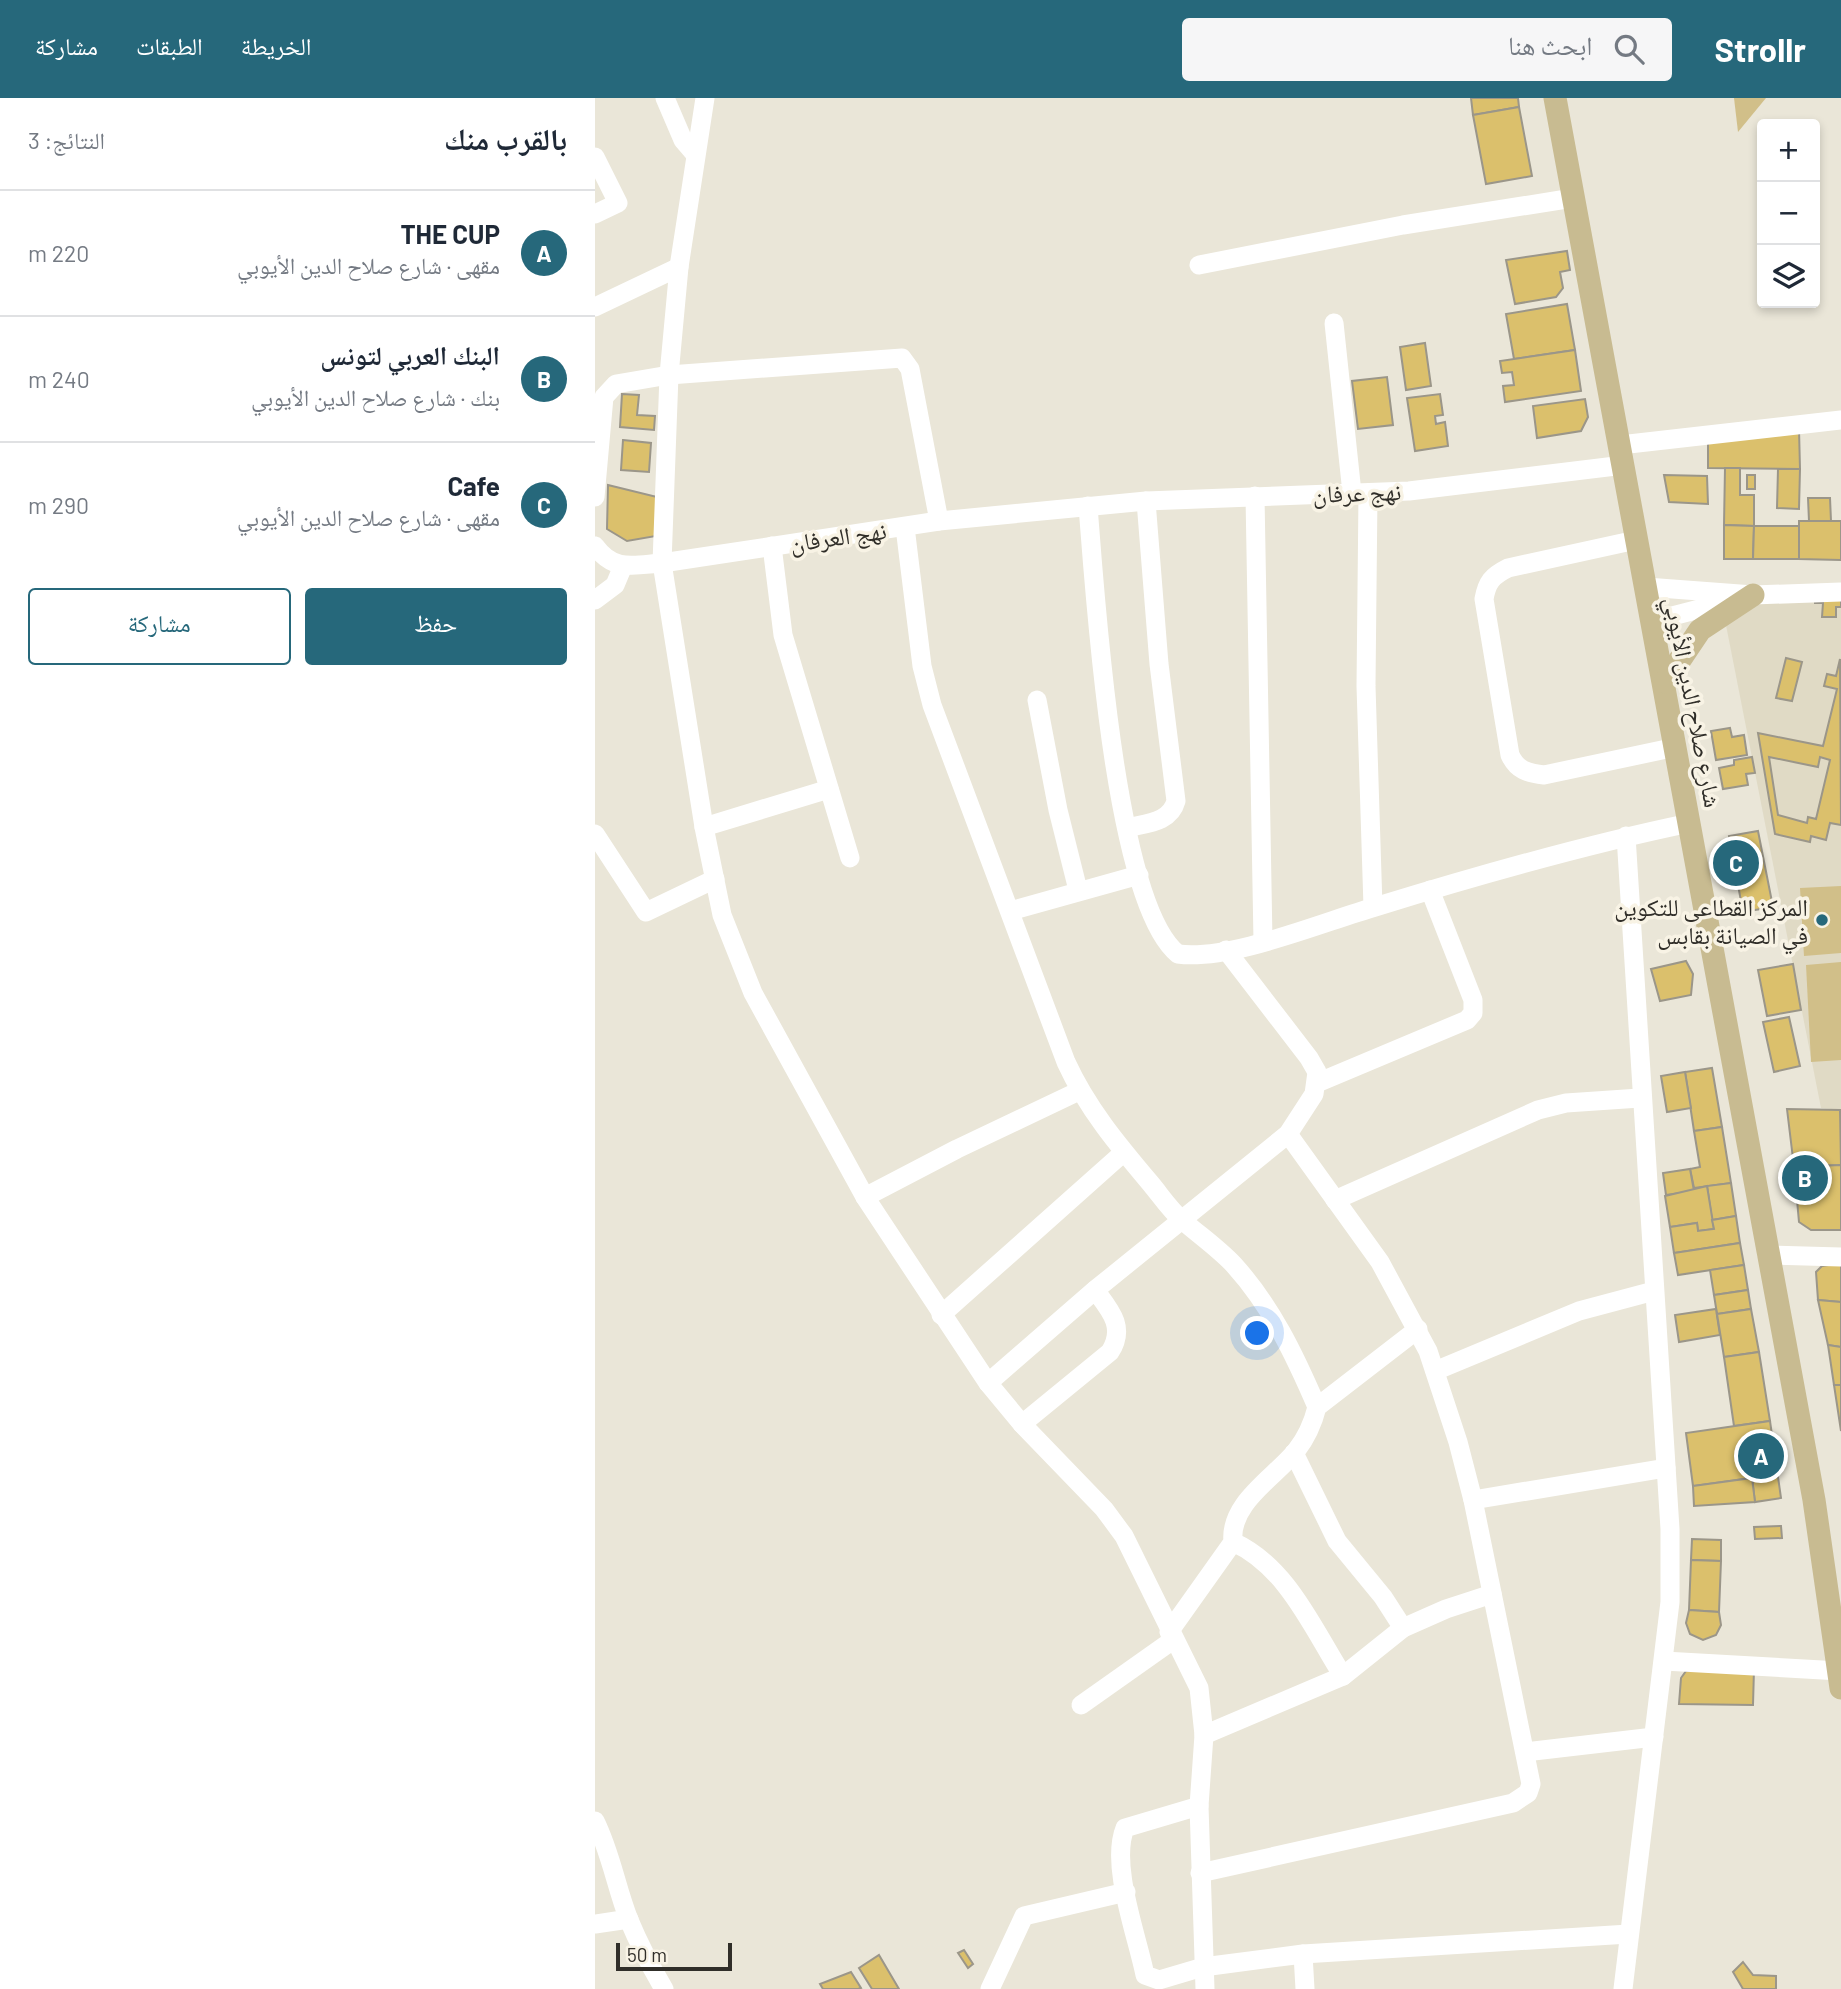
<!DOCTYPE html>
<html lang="ar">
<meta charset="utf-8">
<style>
body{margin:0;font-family:Barlow,"Noto Naskh Arabic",sans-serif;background:#f6f6f7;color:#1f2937;direction:rtl}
.controls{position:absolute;right:21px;top:21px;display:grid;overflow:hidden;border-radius:7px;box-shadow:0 4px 10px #0003}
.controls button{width:63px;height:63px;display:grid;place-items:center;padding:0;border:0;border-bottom:2px solid #e0e1e3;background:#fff;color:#1f2937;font:35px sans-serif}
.scale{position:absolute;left:21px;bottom:18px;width:116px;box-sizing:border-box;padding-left:7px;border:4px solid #302e29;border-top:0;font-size:19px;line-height:24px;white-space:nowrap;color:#302e29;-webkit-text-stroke:5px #f8f3e5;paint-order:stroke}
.you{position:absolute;left:663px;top:1236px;width:24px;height:24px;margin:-18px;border:5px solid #fff;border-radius:50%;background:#1a73e8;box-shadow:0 0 0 10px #1a73e833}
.badge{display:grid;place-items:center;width:46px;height:46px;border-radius:50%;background:#26687b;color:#fff;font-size:23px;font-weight:700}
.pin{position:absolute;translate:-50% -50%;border:4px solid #fff;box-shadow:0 2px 7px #0006}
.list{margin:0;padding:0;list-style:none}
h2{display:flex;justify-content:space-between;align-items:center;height:91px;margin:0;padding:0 28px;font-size:30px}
h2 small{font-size:23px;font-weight:400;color:#747a83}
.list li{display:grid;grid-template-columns:46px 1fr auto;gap:21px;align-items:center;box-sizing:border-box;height:126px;padding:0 28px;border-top:2px solid #e0e1e3}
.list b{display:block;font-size:26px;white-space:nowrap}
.list p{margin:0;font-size:23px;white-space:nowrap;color:#747a83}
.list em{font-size:23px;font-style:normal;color:#747a83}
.actions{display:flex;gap:14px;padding:21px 28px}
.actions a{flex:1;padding:16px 0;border:2px solid #26687b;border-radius:7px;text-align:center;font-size:24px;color:#26687b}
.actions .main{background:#26687b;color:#fff}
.icon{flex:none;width:38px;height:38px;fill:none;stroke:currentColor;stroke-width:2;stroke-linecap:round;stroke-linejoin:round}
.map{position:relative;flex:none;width:1246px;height:1891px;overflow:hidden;direction:ltr}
header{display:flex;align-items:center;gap:42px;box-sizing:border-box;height:98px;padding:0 35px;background:#26687b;color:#fff}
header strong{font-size:33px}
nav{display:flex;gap:38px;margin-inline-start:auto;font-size:24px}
.search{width:490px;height:63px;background:#f6f6f7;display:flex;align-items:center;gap:18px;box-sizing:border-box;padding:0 24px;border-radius:7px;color:#747a83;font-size:26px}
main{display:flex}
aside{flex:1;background:#fff}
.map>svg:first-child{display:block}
</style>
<header>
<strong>Strollr</strong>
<div class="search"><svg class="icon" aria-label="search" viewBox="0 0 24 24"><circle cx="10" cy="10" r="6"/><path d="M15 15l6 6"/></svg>ابحث هنا</div>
<nav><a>الخريطة</a><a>الطبقات</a><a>مشاركة</a></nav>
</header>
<main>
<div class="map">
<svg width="1246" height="1891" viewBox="0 0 1246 1891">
<rect width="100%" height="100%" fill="#eae6d8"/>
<!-- built -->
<polygon fill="#e0dac5" points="1246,497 1246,1012 1226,1010 1130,522 1148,498"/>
<!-- green -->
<g fill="#d1bf89">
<polygon points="1139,0 1171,0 1143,34"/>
<polygon points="1246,788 1246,855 1209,858 1205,790"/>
<polygon points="1246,864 1246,962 1216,964 1211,867"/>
</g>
<!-- building -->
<g fill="#dbc06c" stroke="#9b9689" stroke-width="2" fill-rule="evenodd">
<polygon points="876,0 923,0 924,9 878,17"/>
<polygon points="924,9 937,78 891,86 878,17"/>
<polygon points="972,153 975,172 965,174 968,190 961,199 920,206 911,162"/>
<polygon points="972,206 980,252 919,261 911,216"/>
<polygon points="830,245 836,288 811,292 805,249"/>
<polygon points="980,252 986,293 910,304 908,288 919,287 917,274 907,275 905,263"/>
<polygon points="792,279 798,327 763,331 757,283"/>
<polygon points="27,296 44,297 42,317 60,318 59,332 25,329"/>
<polygon points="845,296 848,317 840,318 841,326 850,324 853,348 820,353 812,300"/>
<polygon points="990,301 993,319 986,333 942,340 938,308"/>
<polygon points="1204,331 1205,371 1113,370 1113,341"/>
<polygon points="28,342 56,345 54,374 26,372"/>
<polygon points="1130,370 1145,370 1145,397 1159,397 1159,428 1129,427"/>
<polygon points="1183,371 1205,371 1204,411 1182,410"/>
<polygon points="1069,377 1112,378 1113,406 1074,404"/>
<rect x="1152" y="377" width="8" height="14"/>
<polygon points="13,387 62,399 61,438 32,443 12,431"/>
<polygon points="1213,400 1235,400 1236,423 1214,423"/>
<polygon points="1204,423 1246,423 1246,462 1204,461"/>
<polygon points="1129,427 1159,428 1158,461 1129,461"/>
<polygon points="1159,428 1204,428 1204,461 1158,461"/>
<polygon points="1220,496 1246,497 1246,509 1241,509 1241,519 1227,519 1228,505 1220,505"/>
<polygon points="1191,560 1207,564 1197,603 1181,600"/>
<path d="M1245 561 1246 727 1235 725 1231 742 1216 738 1215 744 1180 736 1163 635 1228 648 1242 591 1229 588 1232 576 1241 578ZM1174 659 1223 669 1225 659 1235 662 1221 721 1213 719 1212 725 1183 717Z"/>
<polygon points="1135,630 1137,639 1149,637 1152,657 1121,662 1116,633"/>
<polygon points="1157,659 1160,675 1151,676 1153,687 1128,691 1124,670 1139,667 1139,662"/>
<polygon points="1163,733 1178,809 1148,814 1134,738"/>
<polygon points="1091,863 1098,876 1096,897 1065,903 1056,871"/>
<polygon points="1198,866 1206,912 1172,918 1163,872"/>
<polygon points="1194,919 1205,968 1179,974 1168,924"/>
<polygon points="1117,970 1127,1029 1099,1033 1090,974"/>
<polygon points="1090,974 1096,1010 1072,1014 1066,978"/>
<polygon points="1192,1011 1245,1012 1246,1067 1199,1069"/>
<polygon points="1127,1029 1136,1085 1099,1090 1095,1071 1105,1069 1099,1033"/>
<polygon points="1246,1067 1246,1132 1216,1132 1204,1124 1199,1069"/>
<polygon points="1095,1071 1099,1093 1071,1097 1068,1075"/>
<polygon points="1136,1085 1141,1118 1117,1122 1112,1088"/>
<polygon points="1112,1088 1119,1131 1103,1133 1102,1125 1075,1129 1070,1098"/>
<polygon points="1141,1118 1145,1145 1079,1155 1075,1129 1102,1125 1103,1133 1119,1131 1117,1122"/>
<polygon points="1145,1145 1149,1167 1083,1177 1079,1155"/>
<polygon points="1246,1165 1246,1204 1223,1202 1221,1174 1227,1168"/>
<polygon points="1149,1167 1153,1192 1119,1197 1115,1172"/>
<polygon points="1153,1192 1156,1211 1122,1216 1119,1197"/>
<polygon points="1223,1202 1246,1204 1246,1249 1233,1247"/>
<polygon points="1121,1211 1125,1237 1084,1244 1080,1217"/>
<polygon points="1156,1211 1164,1254 1129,1259 1122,1216"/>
<polygon points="1233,1247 1246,1249 1246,1287 1239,1287"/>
<polygon points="1164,1254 1175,1323 1139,1328 1129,1259"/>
<polygon points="1239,1287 1246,1287 1246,1333"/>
<polygon points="1175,1323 1186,1400 1160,1404 1157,1380 1098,1388 1091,1335"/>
<polygon points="1157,1380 1160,1404 1099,1408 1098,1388"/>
<polygon points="1186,1428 1187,1440 1160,1441 1159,1429"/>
<polygon points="1097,1441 1126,1442 1126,1463 1096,1462"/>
<polygon points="1096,1462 1126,1463 1124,1514 1094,1512"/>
<polygon points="1094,1512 1124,1514 1126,1527 1121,1537 1108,1542 1095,1536 1091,1525"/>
<polygon points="1159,1571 1158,1607 1084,1606 1086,1580 1091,1573"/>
<polygon points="369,1852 378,1866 373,1870 363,1855"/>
<polygon points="284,1857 304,1891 277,1891 264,1870"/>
<polygon points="1148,1864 1158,1877 1181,1878 1181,1891 1148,1891 1138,1874"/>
<polygon points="256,1874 266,1890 263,1891 228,1891 225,1886"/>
</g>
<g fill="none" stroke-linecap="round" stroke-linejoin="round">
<!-- minor -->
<g stroke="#fff" stroke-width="19">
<polyline points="70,0 88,42 100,56"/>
<polyline points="110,0 84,169 74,277 67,465 109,729 127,817 158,895 270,1099 393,1285 427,1326 509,1411 529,1438 604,1590 609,1637 604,1708 610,1891"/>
<polyline points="0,59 23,105 0,116"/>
<polyline points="604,167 808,127 978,100"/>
<polyline points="0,209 84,169"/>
<polyline points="739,225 757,395"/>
<polyline points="1025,347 1246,322"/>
<polyline points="773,395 771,588 778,809"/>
<polyline points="660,398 668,843"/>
<polyline points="0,399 9,299 21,286 74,277 307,260 315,271 344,423"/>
<path d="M493 408C500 495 519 805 583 856 635 863 728 824 780 809 884 777 988 747 1095 725"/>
<path d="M310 429 327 568 337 607 471 964C492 1010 523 1047 556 1086 566 1098 575 1112 587 1122 604 1137 623 1150 639 1167 677 1209 700 1258 722 1309"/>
<path d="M1041 442 913 470C897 478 892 484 889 501L915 657C922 672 932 675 949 677L1081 649"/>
<path d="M0 448C19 474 38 467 67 465L344 423 551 403 814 393 1029 367"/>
<polyline points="177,448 188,537 255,760"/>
<polyline points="1051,489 1158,497 1246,494"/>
<polyline points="0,502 20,487 28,468"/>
<polyline points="1058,523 1143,501"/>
<polyline points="442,602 463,712 483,792"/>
<polyline points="109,729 234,691"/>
<path d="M532 730C551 725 575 725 581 703L564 566 551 403"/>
<polyline points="0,736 51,814 120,781"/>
<polyline points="415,813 544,777"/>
<polyline points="722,985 872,922 878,915 878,902 835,792"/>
<polyline points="270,1099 362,1051 484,993"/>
<polyline points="740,1102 943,1012 971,1005 1045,1000"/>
<polyline points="1172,1157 1246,1159"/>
<polyline points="346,1217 529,1054"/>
<polyline points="840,1273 984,1213 1059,1193"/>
<polyline points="393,1285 500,1192 693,1036 719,996 722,974 714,960 631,852"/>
<path d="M427 1326 515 1254C531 1229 515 1212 500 1192"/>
<polyline points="699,1355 742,1443 788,1499 808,1530"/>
<polyline points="878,1402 1071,1370"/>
<path d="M638 1444C692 1468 718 1531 748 1578"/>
<path d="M574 1534 638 1444C634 1405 679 1380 701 1353 712 1339 718 1325 722 1309L823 1231"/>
<polyline points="1069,1563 1245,1573"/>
<polyline points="486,1607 578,1542"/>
<polyline points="609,1637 748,1578 808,1530 851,1511 897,1496"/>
<polyline points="930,1654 1059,1639"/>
<path d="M604 1708 530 1730C515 1767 542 1837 550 1877L564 1882 608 1869 708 1856 1034 1836"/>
<path d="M0 1723C16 1755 21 1789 34 1822 44 1846 56 1869 69 1891"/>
<polyline points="605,1775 918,1705 933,1695 936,1686 878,1402 863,1344 833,1253 785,1164 693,1036"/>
<polyline points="0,1826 34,1821"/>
<polyline points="708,1856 710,1891"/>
<polyline points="395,1891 429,1818 531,1794"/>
<polyline points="1028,1891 1075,1504 1075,1431 1031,738"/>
</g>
<!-- major -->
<g stroke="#c8bb91" stroke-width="23">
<polyline points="960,0 1219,1402 1246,1590"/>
<polyline points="1070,584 1105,532 1158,497"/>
</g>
</g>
<!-- markers -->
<circle fill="#26687b" stroke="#f8f3e5" stroke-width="2.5" cx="1227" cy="822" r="7"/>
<g text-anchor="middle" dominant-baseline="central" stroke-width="7" stroke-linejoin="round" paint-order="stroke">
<!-- street labels -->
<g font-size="24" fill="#302e29" stroke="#f8f3e5">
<text transform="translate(762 394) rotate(-2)">نهج عرفان</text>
<text transform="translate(243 438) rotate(-8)">نهج العرفان</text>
<text transform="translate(1099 604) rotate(79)">شارع صلاح الدين الأيوبي</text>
</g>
<!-- poi labels -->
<g font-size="24" fill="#302e29" stroke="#f8f3e5" text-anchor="end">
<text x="1213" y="808">المركز القطاعى للتكوين<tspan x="1213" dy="28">في الصيانة بقابس</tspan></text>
</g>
</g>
</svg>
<div class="controls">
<button>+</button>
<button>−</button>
<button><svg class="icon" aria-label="layers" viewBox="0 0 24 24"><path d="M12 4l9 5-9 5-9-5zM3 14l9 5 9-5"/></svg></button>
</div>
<div class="scale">50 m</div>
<div class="you"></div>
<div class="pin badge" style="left:1166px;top:1358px">A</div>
<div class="pin badge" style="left:1210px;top:1080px">B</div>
<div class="pin badge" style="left:1141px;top:765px">C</div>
</div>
<aside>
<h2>بالقرب منك<small>النتائج: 3</small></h2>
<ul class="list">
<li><span class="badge">A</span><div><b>THE CUP</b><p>مقهى · شارع صلاح الدين الأيوبي</p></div><em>220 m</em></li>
<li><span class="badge">B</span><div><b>البنك العربي لتونس</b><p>بنك · شارع صلاح الدين الأيوبي</p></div><em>240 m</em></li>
<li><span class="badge">C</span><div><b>Cafe</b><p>مقهى · شارع صلاح الدين الأيوبي</p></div><em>290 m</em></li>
</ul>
<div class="actions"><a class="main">حفظ</a><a>مشاركة</a></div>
</aside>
</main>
